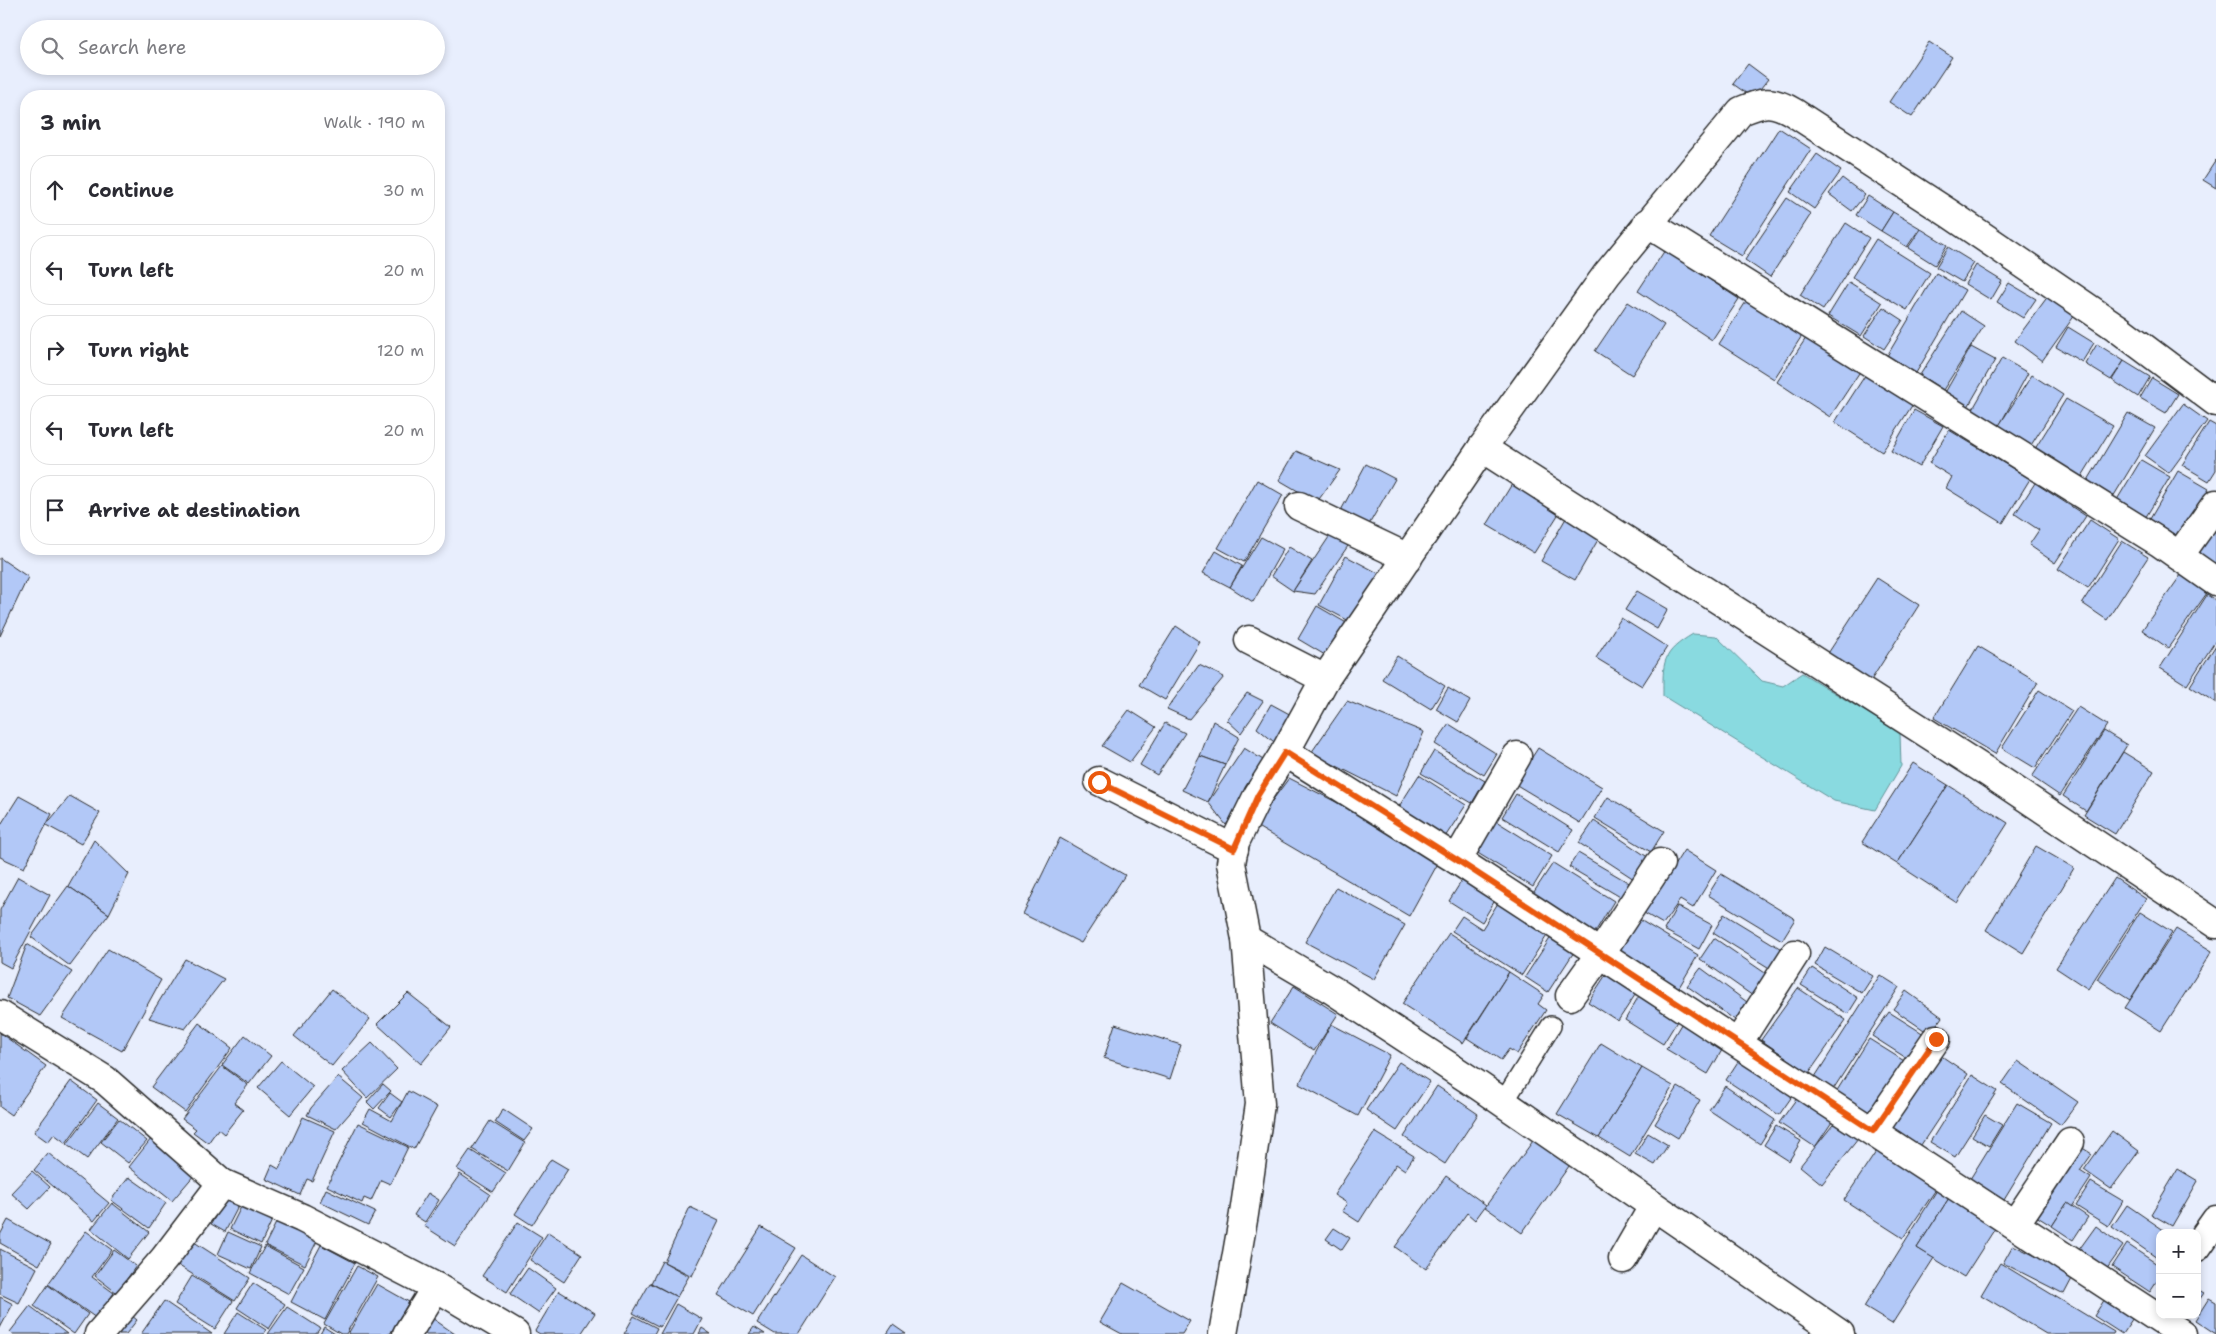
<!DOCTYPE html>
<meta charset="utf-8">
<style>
body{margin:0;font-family:"Shantell Sans",sans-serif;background:#f7f7f7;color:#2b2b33}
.controls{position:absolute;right:15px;bottom:15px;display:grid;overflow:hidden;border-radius:10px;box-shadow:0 2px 8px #0003}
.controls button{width:45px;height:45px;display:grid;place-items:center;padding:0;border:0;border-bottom:1px solid #e1e1e2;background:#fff;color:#2b2b33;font:25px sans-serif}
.stop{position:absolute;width:15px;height:15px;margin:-11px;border:4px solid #ea580c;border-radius:50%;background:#fff}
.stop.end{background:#ea580c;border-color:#fff;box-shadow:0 1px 5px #0008}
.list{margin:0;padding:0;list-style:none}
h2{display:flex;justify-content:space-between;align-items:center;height:65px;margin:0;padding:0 20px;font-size:21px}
h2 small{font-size:16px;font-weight:400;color:#7c7c81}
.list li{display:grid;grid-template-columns:32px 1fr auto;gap:15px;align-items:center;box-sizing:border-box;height:70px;margin:0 10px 10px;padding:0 10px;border:1px solid #e1e1e2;border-radius:20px}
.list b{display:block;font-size:19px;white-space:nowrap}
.list em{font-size:16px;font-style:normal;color:#7c7c81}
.icon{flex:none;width:28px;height:28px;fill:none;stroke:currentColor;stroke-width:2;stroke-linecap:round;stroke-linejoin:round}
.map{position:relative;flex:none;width:2216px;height:1334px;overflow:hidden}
.search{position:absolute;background:#fff;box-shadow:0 2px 8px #0003;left:20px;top:20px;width:425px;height:55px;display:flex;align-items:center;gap:12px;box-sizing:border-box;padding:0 18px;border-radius:28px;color:#7c7c81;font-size:19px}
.panel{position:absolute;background:#fff;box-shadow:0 2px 8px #0003;left:20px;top:90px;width:425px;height:465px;border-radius:20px}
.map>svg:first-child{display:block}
</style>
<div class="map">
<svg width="2216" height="1334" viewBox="0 0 2216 1334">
<rect width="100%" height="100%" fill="#e8eefd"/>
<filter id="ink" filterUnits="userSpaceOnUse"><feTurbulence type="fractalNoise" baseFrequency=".02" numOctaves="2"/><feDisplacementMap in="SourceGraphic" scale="10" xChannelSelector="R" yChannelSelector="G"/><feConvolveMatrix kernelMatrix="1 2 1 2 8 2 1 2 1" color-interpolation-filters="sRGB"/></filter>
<g filter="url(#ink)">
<!-- water -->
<path fill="#89dae0" stroke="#639498" d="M1693 634 1716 636 1762 681 1783 686 1802 673 1900 733 1901 766 1875 810 1834 801 1663 696C1663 662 1661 653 1693 634Z"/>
<!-- building -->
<g fill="#b2c8f7" stroke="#2b2b2b">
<polygon points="1929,42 1952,57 1912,117 1889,102"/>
<polygon points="1748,64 1768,79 1753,98 1733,84"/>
<polygon points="1779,128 1811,149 1742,256 1709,236"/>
<polygon points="1817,154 1841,171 1814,209 1790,192"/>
<polygon points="2216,160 2216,188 2203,180"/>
<polygon points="1842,178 1865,195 1852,211 1829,194"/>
<polygon points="1868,196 1893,212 1881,231 1856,215"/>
<polygon points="1787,198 1811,214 1770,277 1745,260"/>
<polygon points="1893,212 1920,228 1907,247 1881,231"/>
<polygon points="1846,223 1869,238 1823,310 1800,295"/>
<polygon points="1921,229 1947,245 1935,265 1908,248"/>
<polygon points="1876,239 1930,273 1907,310 1852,277"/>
<polygon points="1948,247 1974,263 1962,282 1936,267"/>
<polygon points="1665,250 1739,299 1712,340 1638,291"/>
<polygon points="1976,265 2002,281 1991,300 1965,284"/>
<polygon points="1936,273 1965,290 1916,373 1887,356"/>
<polygon points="1849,282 1882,303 1861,336 1828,316"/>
<polygon points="2009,283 2036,299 2023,318 1997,302"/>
<polygon points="2054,288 2080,308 2042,361 2015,341"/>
<polygon points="1749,297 1805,331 1774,379 1719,344"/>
<polygon points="1628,302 1664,325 1632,375 1595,351"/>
<polygon points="1883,307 1903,320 1884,349 1864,336"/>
<polygon points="1961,311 1984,326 1943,390 1920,375"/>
<polygon points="2068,327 2094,343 2082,362 2056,347"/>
<polygon points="1808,335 1861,370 1830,417 1777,382"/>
<polygon points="2097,344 2124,361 2111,380 2085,364"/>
<polygon points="1971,347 1995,360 1965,412 1942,398"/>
<polygon points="2002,358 2028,373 1997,430 1970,414"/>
<polygon points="2124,361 2150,377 2138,397 2112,380"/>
<polygon points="1866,374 1913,404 1882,452 1835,422"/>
<polygon points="2032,375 2063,395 2026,453 1994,433"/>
<polygon points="2152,378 2178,394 2166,413 2140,398"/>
<polygon points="2066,399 2113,426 2079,481 2033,452"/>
<polygon points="2183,404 2207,421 2169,473 2145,456"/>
<polygon points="1914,410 1943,426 1919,467 1891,451"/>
<polygon points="2128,413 2155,428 2110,502 2084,487"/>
<polygon points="2209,422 2216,426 2216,470 2209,481 2182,465"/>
<polygon points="1949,430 2030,479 2003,523 1946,488 1952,477 1929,463"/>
<polygon points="1296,451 1340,470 1317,502 1279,480"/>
<polygon points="2141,460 2170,477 2144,520 2115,503"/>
<polygon points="1366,464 1395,479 1367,528 1338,516"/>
<polygon points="2178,471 2209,489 2180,538 2150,519"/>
<polygon points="1515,479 1563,507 1534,553 1487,525"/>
<polygon points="1257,480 1283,495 1244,562 1218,548"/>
<polygon points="2035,483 2086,516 2055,563 2029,545 2039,530 2015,514"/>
<polygon points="1569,513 1603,531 1575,580 1541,561"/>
<polygon points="2090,520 2119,539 2088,588 2058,569"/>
<polygon points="2216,525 2216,573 2193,557"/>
<polygon points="1333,531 1350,543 1315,594 1293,591"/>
<polygon points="1261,537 1283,549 1253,602 1230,587"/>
<polygon points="2122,541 2148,557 2107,620 2082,603"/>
<polygon points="1289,547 1312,561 1293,591 1271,576"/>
<polygon points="1216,551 1242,566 1230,587 1203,573"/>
<polygon points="1346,556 1380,574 1353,623 1319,605"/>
<polygon points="0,558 28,577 0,636"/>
<polygon points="2181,575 2207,593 2168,648 2142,630"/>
<polygon points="1877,578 1919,605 1868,685 1825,658"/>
<polygon points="1637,591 1668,609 1657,629 1625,610"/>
<polygon points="2207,595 2216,601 2216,640 2187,685 2160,668"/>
<polygon points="1317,606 1350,625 1330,658 1298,639"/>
<polygon points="1621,618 1667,647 1642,686 1596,658"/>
<polygon points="1176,626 1200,642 1165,700 1139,685"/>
<polygon points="2216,645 2216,703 2190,686"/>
<polygon points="1978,646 2038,682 1995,754 1934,718"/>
<polygon points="1397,656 1445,686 1431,709 1382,679"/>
<polygon points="1199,665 1224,677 1189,719 1167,709"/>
<polygon points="1448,688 1470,701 1458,722 1436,709"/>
<polygon points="2039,690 2072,711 2035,768 2002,748"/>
<polygon points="1247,693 1263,701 1241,733 1227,720"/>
<polygon points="1347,701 1424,732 1396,796 1311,753"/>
<polygon points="1271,704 1295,717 1279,746 1257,728"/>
<polygon points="2078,707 2107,725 2060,796 2032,777"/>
<polygon points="1129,710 1156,727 1130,762 1102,746"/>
<polygon points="1213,721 1239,737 1225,765 1200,756"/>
<polygon points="1165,723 1185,733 1157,775 1140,765"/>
<polygon points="1449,724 1497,754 1484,775 1435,744"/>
<polygon points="2104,731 2127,745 2086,811 2063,796"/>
<polygon points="1244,748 1268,763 1226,825 1208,802"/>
<polygon points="1538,748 1602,787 1580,823 1515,784"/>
<polygon points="1434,751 1485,781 1472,803 1421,773"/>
<polygon points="2123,752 2154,771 2115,834 2084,815"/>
<polygon points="1200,756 1225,765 1208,802 1182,790"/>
<polygon points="1913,763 1948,785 1897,864 1862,842"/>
<polygon points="1419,775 1466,805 1445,837 1398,808"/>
<polygon points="1289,778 1442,856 1409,916 1254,825"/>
<polygon points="1948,785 2008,823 1957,903 1897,864"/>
<polygon points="1516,794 1573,830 1559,852 1502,817"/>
<polygon points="19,796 52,814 24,868 0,857 0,826"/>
<polygon points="70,796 100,813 81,844 46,825"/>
<polygon points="1608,797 1664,831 1651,852 1595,818"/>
<polygon points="1496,821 1552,856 1533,887 1476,852"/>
<polygon points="1594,821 1649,858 1634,879 1579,843"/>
<polygon points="1060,838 1125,875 1081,943 1023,914"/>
<polygon points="94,840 129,874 109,914 68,886"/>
<polygon points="2036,846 2074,868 2023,953 1986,930"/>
<polygon points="1684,850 1716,870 1693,908 1680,900 1663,924 1644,913"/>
<polygon points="1578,853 1631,884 1622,898 1569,867"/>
<polygon points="1553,863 1614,901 1592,937 1530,898"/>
<polygon points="1721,874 1795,919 1782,940 1708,895"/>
<polygon points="18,877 50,895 11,968 0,962 0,910"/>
<polygon points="1464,877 1497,897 1482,922 1449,901"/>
<polygon points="2115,878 2146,899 2088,989 2056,968"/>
<polygon points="68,886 109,914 70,966 31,937"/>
<polygon points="1336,887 1405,925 1374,979 1305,942"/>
<polygon points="1498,903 1548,934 1522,975 1452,931 1462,916 1482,929"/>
<polygon points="1677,906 1712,925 1699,949 1664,930"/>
<polygon points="2140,912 2172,932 2130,1000 2097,979"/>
<polygon points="1724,914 1783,950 1771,969 1713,933"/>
<polygon points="1635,917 1698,955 1678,989 1615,950"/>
<polygon points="2176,929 2212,951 2161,1031 2125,1008"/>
<polygon points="1449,933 1509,972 1463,1043 1402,1004"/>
<polygon points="1551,937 1574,952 1548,992 1525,977"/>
<polygon points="1714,938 1768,975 1753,996 1700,959"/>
<polygon points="27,944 72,972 40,1016 7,998"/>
<polygon points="1825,947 1873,976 1862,993 1815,965"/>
<polygon points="108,949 161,980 122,1051 62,1018"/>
<polygon points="185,959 224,979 185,1029 149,1018"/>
<polygon points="1701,968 1747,1002 1735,1020 1687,986"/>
<polygon points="1812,968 1858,998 1848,1014 1801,985"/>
<polygon points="1509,972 1544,995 1538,1004 1546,1010 1517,1054 1509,1049 1501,1060 1467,1038"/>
<polygon points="1607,973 1637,992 1618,1021 1588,1002"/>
<polygon points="1880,975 1899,987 1832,1091 1813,1080"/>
<polygon points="1294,986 1338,1014 1314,1051 1270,1023"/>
<polygon points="1798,988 1846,1020 1809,1073 1761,1040"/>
<polygon points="332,989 370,1019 332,1066 294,1036"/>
<polygon points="1906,991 1942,1017 1930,1034 1893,1009"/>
<polygon points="408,993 451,1027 421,1064 377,1024"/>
<polygon points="1640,994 1679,1018 1663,1044 1625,1020"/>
<polygon points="1889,1012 1927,1036 1911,1061 1872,1036"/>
<polygon points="1683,1021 1725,1045 1708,1074 1666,1049"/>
<polygon points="199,1023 232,1048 185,1112 151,1087"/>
<polygon points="1115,1024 1181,1045 1170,1079 1104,1058"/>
<polygon points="1331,1024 1390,1055 1358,1116 1299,1084"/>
<polygon points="0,1033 46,1066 11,1115 0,1107"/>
<polygon points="245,1035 271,1056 249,1084 222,1065"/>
<polygon points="1869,1039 1909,1064 1873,1121 1833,1097"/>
<polygon points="372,1043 397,1069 367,1098 342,1071"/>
<polygon points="1601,1043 1642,1068 1599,1138 1557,1114"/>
<polygon points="1937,1053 1968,1074 1915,1154 1884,1133"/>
<polygon points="1739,1060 1793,1095 1779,1115 1726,1080"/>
<polygon points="281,1061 313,1087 290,1115 258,1088"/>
<polygon points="2018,1061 2078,1102 2061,1125 2002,1084"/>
<polygon points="1399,1062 1430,1082 1397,1131 1366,1110"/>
<polygon points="222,1066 248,1085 234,1103 243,1110 224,1134 218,1129 208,1143 193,1132 196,1129 182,1119"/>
<polygon points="1642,1068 1673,1086 1630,1157 1599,1138"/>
<polygon points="1972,1075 1997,1091 1955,1157 1930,1142"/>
<polygon points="338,1077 363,1098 336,1129 307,1115 311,1108"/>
<polygon points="71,1081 97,1100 66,1143 54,1134 48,1142 34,1132"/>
<polygon points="383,1084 391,1091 374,1109 367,1102"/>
<polygon points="1437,1086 1478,1114 1445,1164 1404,1137"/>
<polygon points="1725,1086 1775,1120 1760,1144 1709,1110"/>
<polygon points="1678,1087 1700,1100 1678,1138 1655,1124"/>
<polygon points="408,1091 437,1107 414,1149 363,1122 370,1109 392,1121"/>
<polygon points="390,1093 402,1102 391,1117 379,1108"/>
<polygon points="1797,1098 1832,1122 1815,1147 1779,1123"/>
<polygon points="98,1103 118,1118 87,1159 67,1144"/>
<polygon points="2017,1103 2051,1123 2004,1200 1970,1179"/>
<polygon points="503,1109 533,1129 524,1141 495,1122"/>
<polygon points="1985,1115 2002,1125 1989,1146 1972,1136"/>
<polygon points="303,1117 335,1131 312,1181 307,1179 300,1195 266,1179 272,1165 279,1169"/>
<polygon points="119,1119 147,1141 128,1163 101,1142"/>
<polygon points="490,1121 525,1143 508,1171 472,1149"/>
<polygon points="1836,1121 1858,1139 1822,1184 1800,1166"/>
<polygon points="358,1123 408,1147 390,1184 381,1180 371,1201 364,1198 362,1203 327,1186"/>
<polygon points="1776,1126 1801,1141 1789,1161 1764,1145"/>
<polygon points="2112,1131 2139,1151 2111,1189 2084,1170"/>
<polygon points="1375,1132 1414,1156 1405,1170 1396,1164 1359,1222 1342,1211 1347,1203 1334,1195"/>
<polygon points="1648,1133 1668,1145 1655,1165 1635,1154"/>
<polygon points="1538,1134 1574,1159 1522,1233 1485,1207"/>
<polygon points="151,1139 195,1174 172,1201 129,1167"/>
<polygon points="2081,1147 2092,1154 2080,1171 2091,1178 2072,1207 2067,1203 2052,1226 2036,1216"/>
<polygon points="1878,1149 1937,1188 1903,1238 1844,1200"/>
<polygon points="470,1150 506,1173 493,1192 457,1169"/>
<polygon points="48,1153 109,1203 94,1221 34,1170"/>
<polygon points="551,1159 568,1169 532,1225 515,1214"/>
<polygon points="2178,1169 2198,1181 2172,1226 2151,1214"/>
<polygon points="32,1171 50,1187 29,1209 11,1193"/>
<polygon points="460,1174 490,1194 455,1246 424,1226"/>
<polygon points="1446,1176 1486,1205 1475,1220 1467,1213 1426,1269 1395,1247"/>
<polygon points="129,1177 166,1203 149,1228 111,1200"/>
<polygon points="2091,1182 2123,1201 2108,1226 2076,1206"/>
<polygon points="326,1189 375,1212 368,1225 320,1202"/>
<polygon points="1937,1190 1949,1198 1917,1248 1934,1258 1892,1324 1864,1307"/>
<polygon points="428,1193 439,1200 425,1222 414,1215"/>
<polygon points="226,1198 239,1205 225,1232 211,1224"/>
<polygon points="1949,1198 1996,1227 1964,1277 1917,1248"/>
<polygon points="244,1201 274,1216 261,1244 230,1229"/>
<polygon points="112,1203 149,1232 128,1259 91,1229"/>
<polygon points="2067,1203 2088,1217 2073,1240 2052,1226"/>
<polygon points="2127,1205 2168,1233 2160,1233 2160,1260 2112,1227"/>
<polygon points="690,1207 719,1221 692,1276 664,1262"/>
<polygon points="278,1219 318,1239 305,1265 265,1245"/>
<polygon points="8,1220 51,1244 39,1265 0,1243 0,1235"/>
<polygon points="518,1222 542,1237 507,1292 482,1276"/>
<polygon points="2096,1226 2123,1246 2106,1270 2078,1251"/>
<polygon points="761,1227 796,1248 753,1316 718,1295"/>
<polygon points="1334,1228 1350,1238 1342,1250 1326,1239"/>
<polygon points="86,1231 112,1250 92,1277 114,1293 96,1318 48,1284"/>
<polygon points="228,1232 261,1247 251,1269 218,1254"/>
<polygon points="548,1232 582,1254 564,1282 530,1260"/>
<polygon points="191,1240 250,1278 235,1301 176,1264"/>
<polygon points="2127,1244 2160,1266 2160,1277 2150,1292 2112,1267"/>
<polygon points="321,1245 355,1263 325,1320 291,1302"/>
<polygon points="2013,1245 2074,1275 2064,1294 2003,1263"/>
<polygon points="265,1246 304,1267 289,1294 250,1273"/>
<polygon points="0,1249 37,1268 19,1303 0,1294"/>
<polygon points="114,1250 136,1266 117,1293 95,1276"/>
<polygon points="801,1255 835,1277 799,1334 775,1334 757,1323"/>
<polygon points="662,1261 689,1276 677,1297 651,1283"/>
<polygon points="2000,1263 2114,1332 2113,1334 2046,1334 1981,1295"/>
<polygon points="357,1266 378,1277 346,1334 341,1334 324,1324"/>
<polygon points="528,1268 556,1288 538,1313 510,1294"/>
<polygon points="192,1276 233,1301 215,1329 175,1304"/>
<polygon points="253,1283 285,1304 269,1329 237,1308"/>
<polygon points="650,1283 677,1297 660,1327 633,1313"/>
<polygon points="1123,1283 1190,1321 1182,1334 1122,1334 1100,1322"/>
<polygon points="377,1284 409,1302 390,1334 348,1334"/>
<polygon points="48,1285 88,1314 74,1334 34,1306"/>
<polygon points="2197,1289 2204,1293 2197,1303"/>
<polygon points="559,1291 595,1313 581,1334 540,1334 535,1331"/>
<polygon points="2108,1294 2137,1312 2122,1334 2094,1316"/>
<polygon points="0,1297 13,1304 0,1328"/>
<polygon points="2209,1298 2216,1302 2216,1334 2195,1320"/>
<polygon points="164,1301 212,1334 141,1334"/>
<polygon points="676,1304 702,1319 694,1334 660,1334"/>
<polygon points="30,1306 67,1334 12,1334 10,1332"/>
<polygon points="287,1307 320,1328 316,1334 268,1334"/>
<polygon points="126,1311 137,1320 126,1334 107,1334"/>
<polygon points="238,1312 266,1330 264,1334 224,1334"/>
<polygon points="634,1316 657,1328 654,1334 624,1334"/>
<polygon points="432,1318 455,1334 421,1334"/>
<polygon points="893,1325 906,1334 887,1334"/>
<polygon points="324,1327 335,1334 320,1334"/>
<polygon points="754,1327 765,1334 749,1334"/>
<polygon points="702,1328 711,1334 699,1334"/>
</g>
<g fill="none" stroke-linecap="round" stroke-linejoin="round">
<defs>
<polyline id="lane" points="1503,1103 1551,1026"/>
<g id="street">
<polyline points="1647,223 2159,542 2216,582"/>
<polyline points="1482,448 1989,773 2216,924"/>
<polyline points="1299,506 1408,558"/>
<polyline points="2179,556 2216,504"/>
<polyline points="1249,640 1325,679"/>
<polyline points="1285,752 1457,860 2182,1334"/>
<polyline points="1099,781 1234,849"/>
<polyline points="1457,860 1517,756"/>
<polyline points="1246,939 1334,991 1479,1086 1840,1334"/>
<polyline points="1570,996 1600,954 1660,863"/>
<polyline points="0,1015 105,1080 222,1183 302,1218 436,1287 515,1334"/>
<polyline points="1738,1043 1795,954"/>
<polyline points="1873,1131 1936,1039"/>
<polyline points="2015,1224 2070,1142"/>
<polyline points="2197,1247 2216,1220"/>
<polyline points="1623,1259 1653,1207"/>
<polyline points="99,1334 164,1259 222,1183"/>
<polyline points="407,1334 436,1287"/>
<path d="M1223 1334 1244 1214 1260 1104 1246 939 1231 863 1235 842 1258 795 1285 752 1325 679 1482 448 1607 274 1741 111C1763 102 1771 99 1793 112L1950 214 2116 327 2216 402"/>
</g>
</defs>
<!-- lane casing -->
<use href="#lane" stroke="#2b2b2b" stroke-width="22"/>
<!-- street casing -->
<use href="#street" stroke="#2b2b2b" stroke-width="31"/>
<!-- lane -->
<use href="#lane" stroke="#fff" stroke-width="19"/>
<!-- street -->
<use href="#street" stroke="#fff" stroke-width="28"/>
</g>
</g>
<g fill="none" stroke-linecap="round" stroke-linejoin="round" filter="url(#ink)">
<!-- route -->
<polyline stroke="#ea580c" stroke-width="6" points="1099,782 1234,849 1258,795 1285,752 1457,860 1873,1131 1936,1039"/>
</g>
</svg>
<div class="controls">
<button>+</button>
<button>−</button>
</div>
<div class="stop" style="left:1099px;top:782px"></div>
<div class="stop end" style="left:1936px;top:1039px"></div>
<div class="search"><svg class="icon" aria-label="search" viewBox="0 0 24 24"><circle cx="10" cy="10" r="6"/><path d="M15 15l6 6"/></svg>Search here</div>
<section class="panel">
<h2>3 min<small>Walk · 190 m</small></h2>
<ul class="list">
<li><svg class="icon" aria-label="ahead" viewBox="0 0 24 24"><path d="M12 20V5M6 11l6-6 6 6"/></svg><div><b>Continue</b></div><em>30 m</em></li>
<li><svg class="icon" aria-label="left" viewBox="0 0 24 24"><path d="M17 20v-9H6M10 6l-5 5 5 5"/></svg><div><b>Turn left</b></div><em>20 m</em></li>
<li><svg class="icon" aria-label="right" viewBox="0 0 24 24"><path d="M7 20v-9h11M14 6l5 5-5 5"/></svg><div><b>Turn right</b></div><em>120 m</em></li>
<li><svg class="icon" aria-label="left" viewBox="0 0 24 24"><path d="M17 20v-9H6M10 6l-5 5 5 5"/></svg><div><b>Turn left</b></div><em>20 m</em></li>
<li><svg class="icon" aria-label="arrive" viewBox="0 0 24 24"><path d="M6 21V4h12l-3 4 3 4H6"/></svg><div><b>Arrive at destination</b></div></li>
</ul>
</section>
</div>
